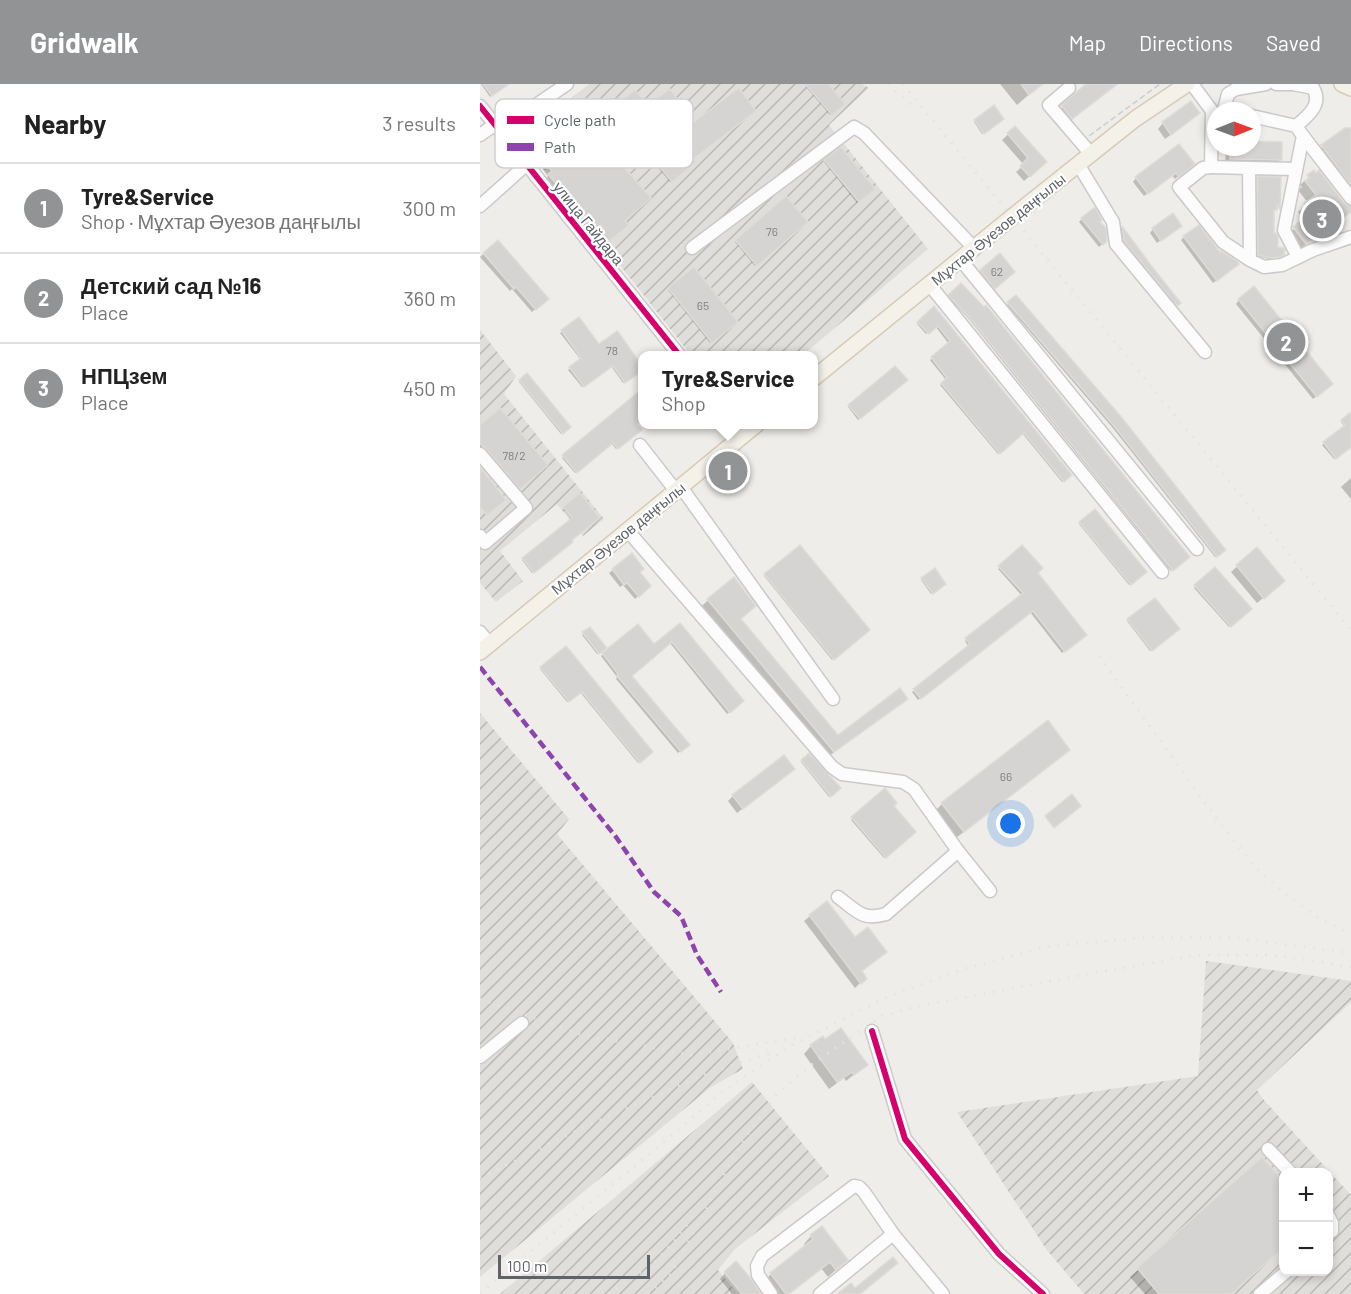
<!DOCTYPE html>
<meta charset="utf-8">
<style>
body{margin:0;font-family:Barlow,sans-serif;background:#f6f6f6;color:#222}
.controls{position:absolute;right:18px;bottom:18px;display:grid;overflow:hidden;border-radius:12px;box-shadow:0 3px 9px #0003}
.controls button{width:54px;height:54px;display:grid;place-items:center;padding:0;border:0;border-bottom:2px solid #e0e0e0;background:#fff;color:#222;font:30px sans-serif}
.compass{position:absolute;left:727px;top:18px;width:54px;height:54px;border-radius:50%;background:#fff;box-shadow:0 3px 9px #0003;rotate:89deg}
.scale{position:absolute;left:18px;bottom:15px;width:152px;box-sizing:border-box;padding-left:6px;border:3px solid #5e6368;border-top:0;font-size:16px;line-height:21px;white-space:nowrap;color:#5e6368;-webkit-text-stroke:4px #fff;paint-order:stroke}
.you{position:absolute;left:531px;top:740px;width:21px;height:21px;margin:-15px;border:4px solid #fff;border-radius:50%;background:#1a73e8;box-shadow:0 0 0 9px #1a73e833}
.badge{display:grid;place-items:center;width:39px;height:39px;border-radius:50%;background:#919395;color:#fff;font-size:20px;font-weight:700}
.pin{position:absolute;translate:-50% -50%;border:3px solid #fff;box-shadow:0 2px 6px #0006}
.popup{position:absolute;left:158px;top:267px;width:180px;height:78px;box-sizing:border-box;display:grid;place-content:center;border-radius:12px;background:#fff;filter:drop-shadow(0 2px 4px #0005);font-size:20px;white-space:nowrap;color:#767676}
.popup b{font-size:22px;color:#222}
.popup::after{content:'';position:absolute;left:50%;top:100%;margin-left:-12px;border:12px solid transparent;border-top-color:#fff}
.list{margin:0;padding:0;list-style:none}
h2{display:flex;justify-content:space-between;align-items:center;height:78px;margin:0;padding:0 24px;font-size:26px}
h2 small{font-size:20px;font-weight:400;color:#767676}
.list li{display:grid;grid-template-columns:39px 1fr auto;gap:18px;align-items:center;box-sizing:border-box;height:90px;padding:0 24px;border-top:2px solid #e0e0e0}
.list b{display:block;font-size:22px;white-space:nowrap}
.list p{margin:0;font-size:20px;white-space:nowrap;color:#767676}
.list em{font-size:20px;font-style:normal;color:#767676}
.map{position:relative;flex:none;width:871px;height:1210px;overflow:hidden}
header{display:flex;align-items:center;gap:36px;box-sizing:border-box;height:84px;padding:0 30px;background:#919395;color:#fff}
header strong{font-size:28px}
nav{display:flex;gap:33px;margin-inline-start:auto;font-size:21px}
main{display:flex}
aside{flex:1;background:#fff}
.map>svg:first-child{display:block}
</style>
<header>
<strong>Gridwalk</strong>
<nav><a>Map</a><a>Directions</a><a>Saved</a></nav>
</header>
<main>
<aside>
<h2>Nearby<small>3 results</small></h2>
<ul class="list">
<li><span class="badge">1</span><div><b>Tyre&amp;Service</b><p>Shop · Мұхтар Әуезов даңғылы</p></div><em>300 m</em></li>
<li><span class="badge">2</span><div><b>Детский сад №16</b><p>Place</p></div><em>360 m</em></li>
<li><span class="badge">3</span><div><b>НПЦзем</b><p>Place</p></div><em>450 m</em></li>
</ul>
</aside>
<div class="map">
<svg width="871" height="1210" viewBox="0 0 871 1210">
<defs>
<pattern id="industrial-furrows" width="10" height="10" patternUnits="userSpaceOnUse" patternTransform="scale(1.5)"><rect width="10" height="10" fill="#e0deda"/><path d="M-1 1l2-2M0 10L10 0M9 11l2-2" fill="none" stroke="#b9b8b5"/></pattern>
</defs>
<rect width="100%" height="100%" fill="#efede9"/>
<!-- industrial -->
<g fill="url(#industrial-furrows)" fill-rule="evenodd">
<polygon points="109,0 382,0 389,4 349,41 448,165 323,271 211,271 40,55"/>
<polygon points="0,246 36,292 24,310 124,435 103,452 77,420 20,467 43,497 16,518 0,499"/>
<polygon points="0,629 89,735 77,750 253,959 263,985 231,1003 0,1193"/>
<path d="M726 877 871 897V918L777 1006 783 1015 871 1111V1210H604L566 1165 477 1028 718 992ZM804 1088H848V1188H804Z"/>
<polygon points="272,998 349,1092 255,1165 238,1186 258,1210 20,1210"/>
</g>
<!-- shadow -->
<g fill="#0003">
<polygon points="1,0 25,0 26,1 10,13"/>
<polygon points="330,0 346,0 363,20 350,31 326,3"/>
<polygon points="520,0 561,0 537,21"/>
<polygon points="609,0 638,0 580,45 571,34"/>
<polygon points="155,8 214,78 190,98 132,28"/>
<polygon points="513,23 522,35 502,50 494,38"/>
<polygon points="713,34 685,55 678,45 683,39"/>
<polygon points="535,44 560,83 544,97 536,88 544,81 522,56"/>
<polygon points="866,45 871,46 871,113 836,68"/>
<polygon points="772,59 800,76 795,81 745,80 746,63 772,63"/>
<polygon points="50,60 85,66 143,137 142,145 120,164 65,96 68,92 46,64"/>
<polygon points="360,65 393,105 377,119 344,78"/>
<polygon points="709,83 695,95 692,91 664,112 653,98 656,94"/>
<polygon points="834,88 870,127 862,135 817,167 806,152 824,136 818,128 828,119 818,106 822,103 820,101"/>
<polygon points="778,94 800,94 798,124 793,127 793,150 801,172 789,175 778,172 777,95"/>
<polygon points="306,114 326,138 275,182 255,158"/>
<polygon points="602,135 618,138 626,157 619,163 599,138"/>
<polygon points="642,144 699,218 693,224 641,160 639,147"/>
<polygon points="673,145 696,145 677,159 670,149"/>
<polygon points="704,153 739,170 754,184 733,199 701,156"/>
<polygon points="17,158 63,218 52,228 32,205 30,207 0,173"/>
<polygon points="520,172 533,188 513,205 500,188"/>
<polygon points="214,185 256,238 230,259 188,206"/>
<polygon points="481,201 504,225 708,473 691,487 489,235 468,213"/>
<polygon points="536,213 744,466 735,473 632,343 527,221"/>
<polygon points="759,216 848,303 833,315 756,220"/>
<polygon points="454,224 589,392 582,398 542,349 518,370 460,301 466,296 450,276 469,260 455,242 446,250 437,240"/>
<polygon points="98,235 119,262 137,249 162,285 162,287 143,299 131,282 102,303 88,286 101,276 80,249"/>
<polygon points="415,284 426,296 378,336 368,323"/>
<polygon points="47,291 89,343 81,350 39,298"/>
<polygon points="162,307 162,333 155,340 160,346 136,365 131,359 95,389 82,374"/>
<polygon points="871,330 871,362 854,375 842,361 865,343 861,338"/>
<polygon points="0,343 66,381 38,405 5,366 0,363"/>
<polygon points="871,394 871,415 861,403"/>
<polygon points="100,411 90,456 91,458 52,489 42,476 92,436 83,425"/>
<polygon points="615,427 665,488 649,501 599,440"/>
<polygon points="320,463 388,546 352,576 284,492"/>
<polygon points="541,463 556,489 603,553 582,569 550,528 438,616 432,608 489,563 485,557 486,556 542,512 518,485"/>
<polygon points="777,465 798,502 777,519 751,488"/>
<polygon points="734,485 770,525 749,543 714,504"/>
<polygon points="133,486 158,489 169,502 155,515 143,501 140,503 129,489"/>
<polygon points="454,486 464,500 451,510 441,496"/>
<polygon points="228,516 259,535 357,654 418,622 345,675 221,523"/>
<polygon points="675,516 698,545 670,567 647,537"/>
<polygon points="200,541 262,617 247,630 190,559 151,592 208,661 198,669 136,595 137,593 121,572 158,542 174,562"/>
<polygon points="110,545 125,564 117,570 102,551"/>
<polygon points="85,564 171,668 158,679 100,608 87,618 60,585"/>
<polygon points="329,671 359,704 349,713 321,678"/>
<polygon points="581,673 476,754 455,727 462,720"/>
<polygon points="307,690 257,729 248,717 253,712"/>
<polygon points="405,706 412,722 434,748 404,774 371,736"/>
<polygon points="330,832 374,855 381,888 385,894 375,904 324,837"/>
<polygon points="331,962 386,981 366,997 364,994 349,1005 324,970"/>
<polygon points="782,1076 750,1210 665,1210 650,1193"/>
<polygon points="331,1152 359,1183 348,1193 341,1184 309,1210 293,1210 283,1198 291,1190 326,1163 324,1160"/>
<polygon points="245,1189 280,1210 252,1210 240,1195"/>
</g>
<!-- building -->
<g fill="#d5d4d2" stroke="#dedcd8" stroke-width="1.5">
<polygon points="3,0 29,0 12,12"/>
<polygon points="325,0 348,0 365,20 352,31"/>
<polygon points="541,0 563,0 549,11"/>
<polygon points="606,0 637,0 592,35 581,21"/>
<polygon points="259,4 276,27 213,75 216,78 192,98 132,25 155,6 168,21 190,5 214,38"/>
<polygon points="711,17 720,29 691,51 682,38"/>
<polygon points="514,21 524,35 504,50 494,36"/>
<polygon points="535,42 567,78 550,93 540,82 548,74 527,49"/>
<polygon points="68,43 85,64 109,43 171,114 145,137 149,141 125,160 68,90 72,87 49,59"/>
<polygon points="865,44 871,44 871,101 841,61"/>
<polygon points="772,57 802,58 802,76 750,75 750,63 772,63"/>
<polygon points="699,60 715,80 699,93 696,89 668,110 655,93"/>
<polygon points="361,63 395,105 379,118 344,76"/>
<polygon points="834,86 836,89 839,86 864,119 871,122 871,128 826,160 813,143 831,128 824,119 836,111 825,97 829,94 827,91"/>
<polygon points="777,92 801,93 800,125 797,121 797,126 794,126 794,149 796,149 798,152 798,163 804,164 805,166 804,171 800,173 791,174 778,171"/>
<polygon points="306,112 328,138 277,182 255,156"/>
<polygon points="615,123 622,136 620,138 626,144 627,157 623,161 601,134"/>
<polygon points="693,129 702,142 681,157 672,144"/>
<polygon points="719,141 740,168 741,167 757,177 759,180 737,197 703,152"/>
<polygon points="642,142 673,184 701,219 697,222 644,157"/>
<polygon points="18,156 69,215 56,226 36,203 34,205 3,169"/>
<polygon points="520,169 535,188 515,205 500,186"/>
<polygon points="214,183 258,238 232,259 188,204"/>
<polygon points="481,199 504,223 506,221 710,473 693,487 490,234 468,211"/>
<polygon points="774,202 853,300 837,313 758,215"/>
<polygon points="536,211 643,335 746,466 737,473 634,342 527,218"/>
<polygon points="454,222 592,391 584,398 544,349 520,370 461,299 467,294 451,273 470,257 458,242 449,250 437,238"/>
<polygon points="99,233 119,260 137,247 139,249 162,282 162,287 145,299 133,282 104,303 89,283 101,274 81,246"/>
<polygon points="415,282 428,296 380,335 368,321"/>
<polygon points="47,289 91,343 83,350 39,296"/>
<polygon points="162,305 162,335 157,340 162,346 138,365 133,359 97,389 82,371"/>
<polygon points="20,324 68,381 40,405 6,365 0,360 0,341"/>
<polygon points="871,328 871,363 856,375 843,358 865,341 861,336"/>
<polygon points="0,383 26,416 7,431 0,423"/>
<polygon points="100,409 120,434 92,456 93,458 54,489 42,474 92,434 83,423"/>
<polygon points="615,425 667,488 651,501 599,438"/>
<polygon points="320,461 390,546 354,576 284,490"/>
<polygon points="542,461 563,484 558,489 607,551 585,568 553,527 441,615 433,605 490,560 485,554 543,509 518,482"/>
<polygon points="777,463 805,497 784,515 756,481"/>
<polygon points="152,469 164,485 160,488 171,502 159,513 147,499 144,501 132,485"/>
<polygon points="735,483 772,525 751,543 714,501"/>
<polygon points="455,484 466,500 453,510 441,494"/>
<polygon points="254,493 276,522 261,535 358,651 420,604 428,615 354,668 227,515"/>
<polygon points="675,514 700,545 672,567 647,535"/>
<polygon points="200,539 264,617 250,629 192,558 152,592 210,661 201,668 137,592 138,590 122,569 158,540 174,560"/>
<polygon points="110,543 127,564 119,570 102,548"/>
<polygon points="86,562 173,668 160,679 102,608 89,618 60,583"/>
<polygon points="568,636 590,666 484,748 461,719"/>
<polygon points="329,669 361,704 351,713 321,676"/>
<polygon points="304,671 315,685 263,725 252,711"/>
<polygon points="405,704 417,719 414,722 436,748 406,774 371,733"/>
<polygon points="592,710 601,722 574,744 565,732"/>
<polygon points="347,817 375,853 388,843 407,868 382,887 387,895 381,900 329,831"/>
<polygon points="361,944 388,981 374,991 372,988 357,998 330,961 343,952 345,955"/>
<polygon points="782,1073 804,1098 804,1163 751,1210 679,1210 657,1184"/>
<polygon points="342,1142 368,1176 356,1186 350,1178 309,1210 306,1210 290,1189 333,1155 330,1151"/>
<polygon points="413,1173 418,1179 380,1210 357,1210 371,1199 375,1204"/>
<polygon points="256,1177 271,1195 281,1210 262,1210 244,1188"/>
</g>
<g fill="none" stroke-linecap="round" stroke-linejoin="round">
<defs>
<g id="minor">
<polyline points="712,0 732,27 731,83 769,84 770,176 784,183 802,181 833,166 871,153"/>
<path d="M796 0H813L833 4C843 20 828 32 816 42"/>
<polyline points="589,4 569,21 611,70"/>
<polyline points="0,22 200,272"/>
<polyline points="744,26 748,10 756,5 786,0"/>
<polyline points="772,32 816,42 823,52 804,146 818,173"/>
<polyline points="0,51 14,41 34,36 87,0"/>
<polyline points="823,52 871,114"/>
<polyline points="598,80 633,138 636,160 725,268"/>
<polyline points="731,83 723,84 699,103 743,158 770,176"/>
<polyline points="769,84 816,85"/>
<polyline points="0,122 47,80"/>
<polyline points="212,164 374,43 384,49 494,164"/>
<polyline points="480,175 717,465"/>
<polyline points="449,200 682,488"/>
<polyline points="255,340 264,351"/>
<polyline points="160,361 196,407"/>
<polyline points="0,370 46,424 5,459 0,452"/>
<polyline points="201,403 353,615"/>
<polyline points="148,447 352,683 362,690 423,698 434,705 478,767 510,807"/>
<polyline points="0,548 10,560"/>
<path d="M358 813C377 827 382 837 406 830L478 767"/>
<polyline points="392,947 425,1055 519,1170 563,1210"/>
<polyline points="0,973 42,939"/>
<polyline points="788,1065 810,1088"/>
<polyline points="848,1131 852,1139 852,1147 848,1150"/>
<polyline points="291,1210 278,1191 277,1182 282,1172 374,1102 379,1103 384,1108 413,1150 463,1210"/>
<polyline points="340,1210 413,1150"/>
<polyline points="780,1210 806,1188"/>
</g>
<g id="major">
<polyline points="862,0 871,4"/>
<polyline points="334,294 532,133 655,35 707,0"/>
<polyline points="0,568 277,340"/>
</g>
</defs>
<!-- minor casing -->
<use href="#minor" stroke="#cacaca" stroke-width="15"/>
<!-- major casing -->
<use href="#major" stroke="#d7cbb6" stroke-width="18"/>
<!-- path -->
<polyline stroke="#cacfcb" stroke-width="1.5" stroke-dasharray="6 3" stroke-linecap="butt" points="609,52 680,0"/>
<!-- minor -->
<use href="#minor" stroke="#fdfcfc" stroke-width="12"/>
<!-- major -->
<use href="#major" stroke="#f4f1e9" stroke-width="15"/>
<!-- rail -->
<g stroke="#e3e4e3" stroke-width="3" stroke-dasharray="1.5 8" stroke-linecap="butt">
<polyline points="408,0 432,22"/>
<polyline points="423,0 871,546"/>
<polyline points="619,572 739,738 775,783 804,809 837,833 871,850"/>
<polyline points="0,915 100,950 211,971 321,953"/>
<polyline points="0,1094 106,1042 226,990 293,968"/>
<polyline points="0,1209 183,1059 242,1008 310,962 405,914 483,885 571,862 672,853 758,854 871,869"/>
<polyline points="128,1210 175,1178 199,1152 217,1126"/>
<polyline points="168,1210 191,1190 262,1058 298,1009 331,981 402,932 435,923 597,892 717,871 792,871 871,883"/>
</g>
<!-- quiet -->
<polyline stroke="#8e44ad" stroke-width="4.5" stroke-dasharray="9 4.5" stroke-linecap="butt" points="0,583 136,753 174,808 201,832 217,871 241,908"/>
<defs>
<g id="cycleway">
<polyline points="0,22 200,272"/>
<polyline points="392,947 425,1055 519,1170 563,1210"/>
</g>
</defs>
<!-- cycleway casing -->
<use href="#cycleway" stroke="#fff" stroke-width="10"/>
<!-- cycleway -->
<use href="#cycleway" stroke="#d6006c" stroke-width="6"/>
</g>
<g text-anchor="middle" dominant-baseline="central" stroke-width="4.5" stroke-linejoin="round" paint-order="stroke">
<!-- number labels -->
<g font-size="12" fill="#7d8084">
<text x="292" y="147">76</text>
<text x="517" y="187">62</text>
<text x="223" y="221">65</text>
<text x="132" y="266">78</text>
<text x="34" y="371">78/2</text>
<text x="526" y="692">66</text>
</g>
<!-- street labels -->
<g font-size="15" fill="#5e6368" stroke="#fff">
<text transform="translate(109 139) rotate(51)">улица Гайдара</text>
<text transform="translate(518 145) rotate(-39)">Мұхтар Әуезов даңғылы</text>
<text transform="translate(138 454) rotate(-39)">Мұхтар Әуезов даңғылы</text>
</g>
</g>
<!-- legend -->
<rect x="15" y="15" width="198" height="69" rx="9" fill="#fff" stroke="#cfd0d2" stroke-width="1.5"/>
<rect x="27" y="32" width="27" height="8" fill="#d6006c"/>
<rect x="27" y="59" width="27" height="8" fill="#8e44ad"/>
<g font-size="16" fill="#5e6368">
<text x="64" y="42">Cycle path</text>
<text x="64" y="69">Path</text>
</g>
</svg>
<div class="controls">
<button>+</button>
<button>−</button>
</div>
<svg class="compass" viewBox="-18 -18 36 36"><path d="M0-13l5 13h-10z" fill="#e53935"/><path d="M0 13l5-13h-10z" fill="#767676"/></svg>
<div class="scale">100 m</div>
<div class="you"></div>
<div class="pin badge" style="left:248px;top:387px">1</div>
<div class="popup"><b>Tyre&amp;Service</b>Shop</div>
<div class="pin badge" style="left:806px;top:258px">2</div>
<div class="pin badge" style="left:842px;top:135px">3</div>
</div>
</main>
